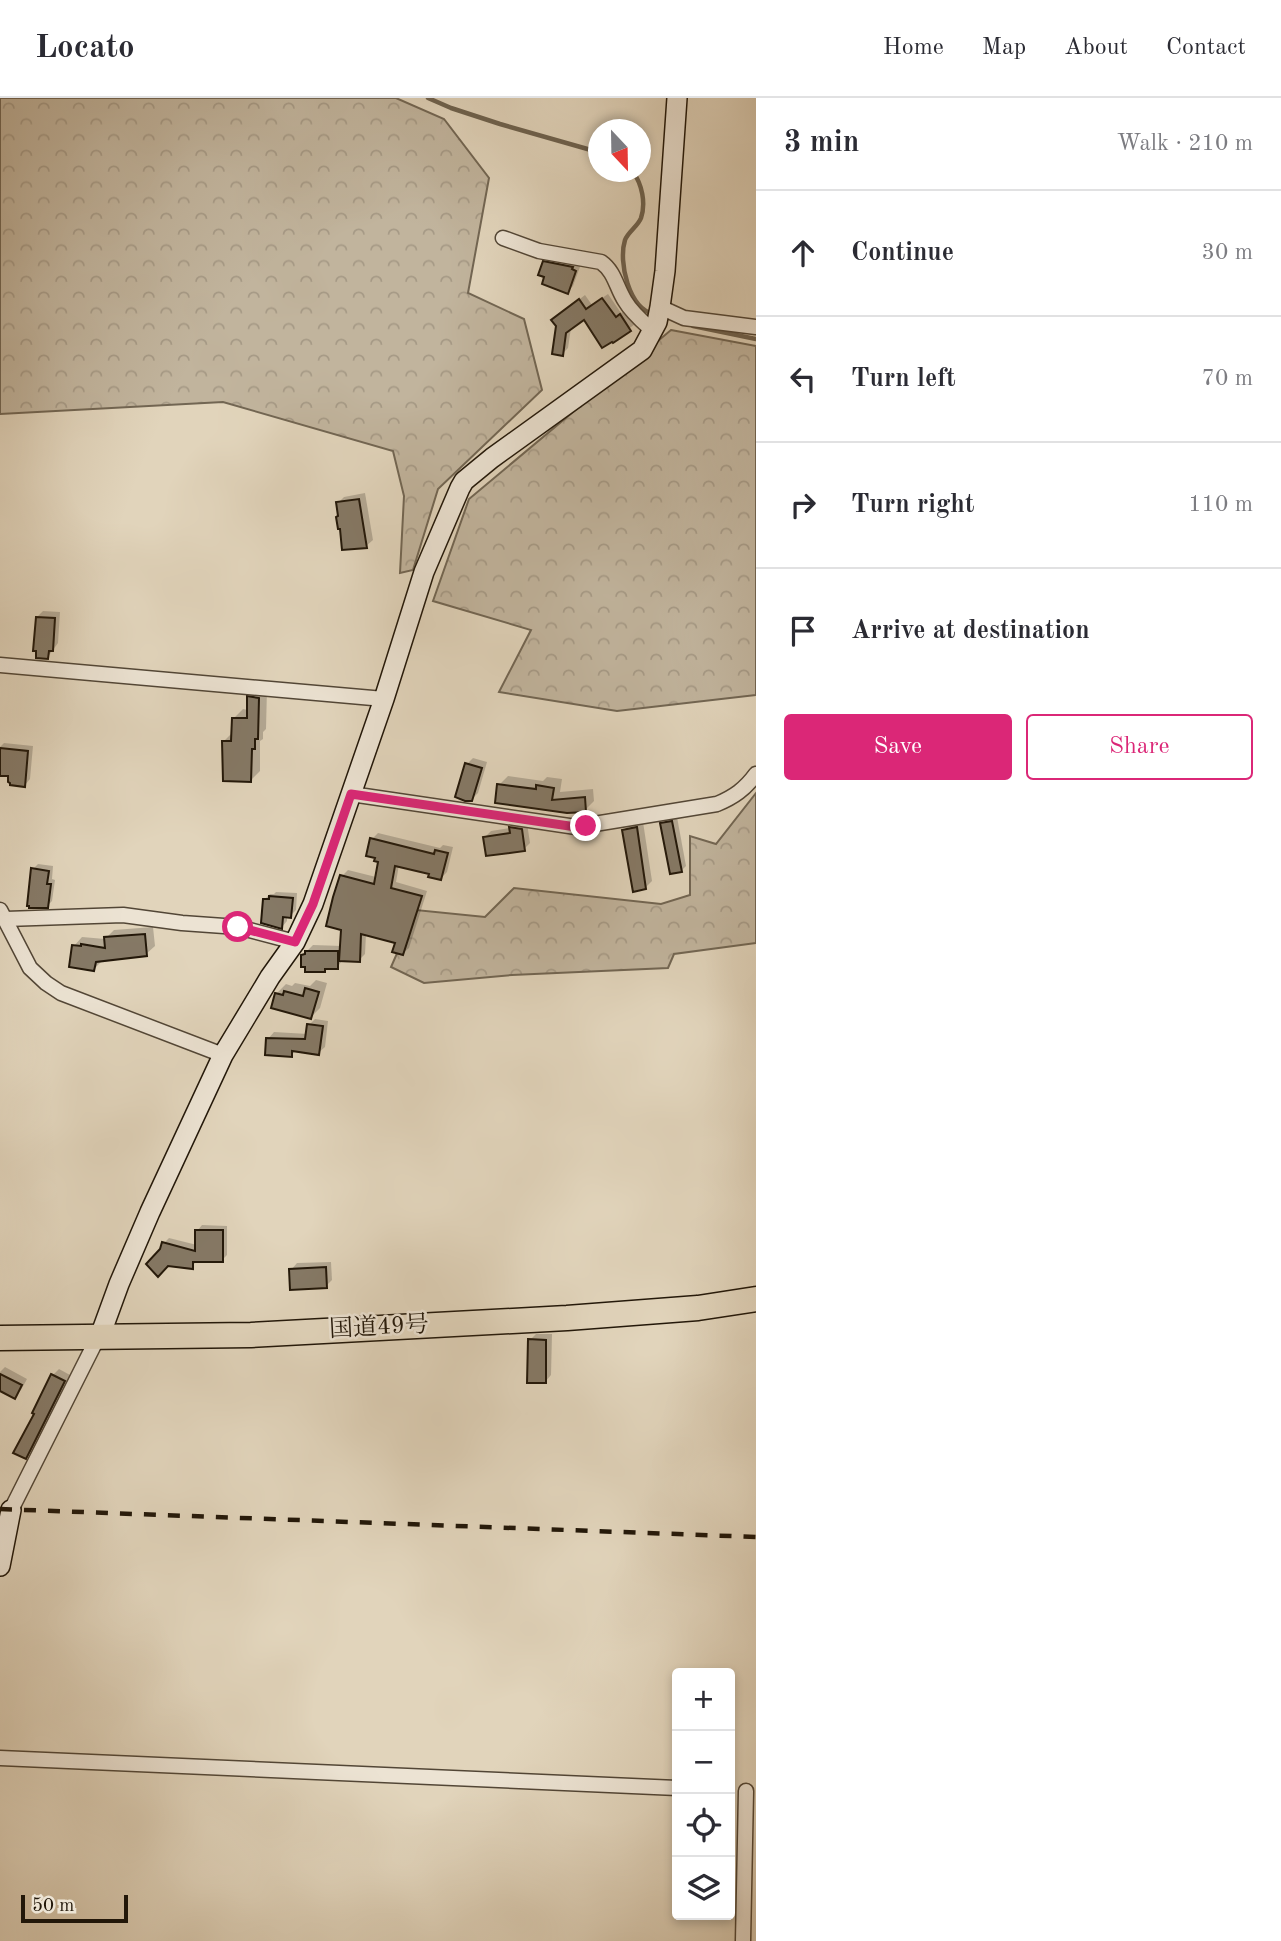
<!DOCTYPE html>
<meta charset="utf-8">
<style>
body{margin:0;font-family:"Old Standard TT","Noto Serif JP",serif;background:#f2f2f3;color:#2b2b33}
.controls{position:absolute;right:21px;bottom:21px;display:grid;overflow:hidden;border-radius:7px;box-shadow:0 4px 10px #0003}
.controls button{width:63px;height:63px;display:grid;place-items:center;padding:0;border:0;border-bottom:2px solid #e1e1e2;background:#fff;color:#2b2b33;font:35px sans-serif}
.compass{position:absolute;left:588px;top:21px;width:63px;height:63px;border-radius:50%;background:#fff;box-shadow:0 4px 10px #0003;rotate:158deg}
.scale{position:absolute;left:21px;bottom:18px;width:107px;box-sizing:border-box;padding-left:7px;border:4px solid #221709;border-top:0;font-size:19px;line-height:24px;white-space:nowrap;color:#221709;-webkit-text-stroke:5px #ece3d3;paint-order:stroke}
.stop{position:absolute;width:21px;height:21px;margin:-16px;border:5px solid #db2777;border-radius:50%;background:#fff}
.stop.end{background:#db2777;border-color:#fff;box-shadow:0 2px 7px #0008}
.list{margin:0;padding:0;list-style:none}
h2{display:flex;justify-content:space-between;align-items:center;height:91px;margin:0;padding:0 28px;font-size:30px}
h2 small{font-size:23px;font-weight:400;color:#7c7c81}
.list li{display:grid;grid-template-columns:46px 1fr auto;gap:21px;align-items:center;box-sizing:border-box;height:126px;padding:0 28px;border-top:2px solid #e1e1e2}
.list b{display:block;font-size:26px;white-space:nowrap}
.list em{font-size:23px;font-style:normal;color:#7c7c81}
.actions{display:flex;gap:14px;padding:21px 28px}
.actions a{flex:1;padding:16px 0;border:2px solid #db2777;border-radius:7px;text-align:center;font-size:24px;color:#db2777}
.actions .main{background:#db2777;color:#fff}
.icon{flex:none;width:38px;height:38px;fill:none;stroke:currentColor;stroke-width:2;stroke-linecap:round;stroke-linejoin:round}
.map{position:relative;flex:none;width:756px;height:1843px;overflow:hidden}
header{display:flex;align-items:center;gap:42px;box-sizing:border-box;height:98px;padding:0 35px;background:#fff;border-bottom:2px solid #e1e1e2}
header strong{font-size:33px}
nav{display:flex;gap:38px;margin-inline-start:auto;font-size:24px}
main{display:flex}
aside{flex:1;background:#fff}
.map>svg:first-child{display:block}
</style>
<header>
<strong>Locato</strong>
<nav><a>Home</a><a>Map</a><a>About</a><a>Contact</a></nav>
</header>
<main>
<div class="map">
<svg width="756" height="1843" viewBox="0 0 756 1843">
<defs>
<pattern id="forest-crowns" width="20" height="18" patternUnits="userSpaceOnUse" patternTransform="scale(1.75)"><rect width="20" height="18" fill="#c1b49d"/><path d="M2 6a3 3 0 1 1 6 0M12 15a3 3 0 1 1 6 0" fill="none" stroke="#a69a86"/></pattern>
</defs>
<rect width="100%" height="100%" fill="#e1d4bb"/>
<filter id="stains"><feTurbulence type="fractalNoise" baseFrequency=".00286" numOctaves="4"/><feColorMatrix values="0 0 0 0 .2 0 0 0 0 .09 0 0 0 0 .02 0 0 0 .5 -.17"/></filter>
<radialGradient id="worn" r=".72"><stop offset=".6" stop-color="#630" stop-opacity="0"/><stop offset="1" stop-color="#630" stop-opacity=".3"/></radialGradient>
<!-- forest -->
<g fill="url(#forest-crowns)" stroke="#726653" stroke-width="2">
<polygon points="0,0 396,0 444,21 489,80 468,195 524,221 542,292 438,391 413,472 400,475 404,398 393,353 223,304 0,316"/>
<polygon points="671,232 756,248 756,597 617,613 499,594 531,532 433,503 469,401"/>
<polygon points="756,695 756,845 674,856 668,870 512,877 424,885 391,869 416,812 485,819 514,790 661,806 690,797 690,738 716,746"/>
</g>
<!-- shadow -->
<g fill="#0003">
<polygon points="551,158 581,166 573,188 567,194 544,164"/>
<polygon points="608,196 621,215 626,212 635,226 613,243 584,220 571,230 568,250 562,256 559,217 585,197 592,207"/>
<polygon points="365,395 373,442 366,448 340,417 338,405 344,399"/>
<polygon points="43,513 60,514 58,545 47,560 37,519"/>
<polygon points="257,590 267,591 266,631 263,634 263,641 260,643 260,673 251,682 223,644 233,634 234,620 243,611 248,612 248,599"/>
<polygon points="4,645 33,648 30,681 25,687 10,677 0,676 0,649"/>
<polygon points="473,660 487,664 478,695 471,702 467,666"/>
<polygon points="508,678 543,683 547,679 562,681 560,694 593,691 594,703 585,712 499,687"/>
<polygon points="677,719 686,768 681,773 662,726 667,721"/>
<polygon points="517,724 527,725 530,745 524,751 485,739 491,733 510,730"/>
<polygon points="643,724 652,783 645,790 624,732 630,726"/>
<polygon points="378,735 440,750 443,747 453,749 447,774 441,780 431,775 399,767 396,784 427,793 409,850 403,855 397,844 366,836 365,856 359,862 343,861 337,870 302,858 313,847 342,848 342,778 348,772 376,779 380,762 372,741"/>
<polygon points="38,766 53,768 52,781 55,782 52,803 47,808 33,771"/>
<polygon points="276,794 297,795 296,812 290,818 287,817 287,823 282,829 264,802 270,796 274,796"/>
<polygon points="153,829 155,848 146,856 102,863 94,871 74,848 82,839 105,841 114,832"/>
<polygon points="316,882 327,885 320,910 311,919 276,896 286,886 292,888 295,885 310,888"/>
<polygon points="315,921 328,923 325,949 318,955 297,952 291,957 268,941 274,934 308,936 309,927"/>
<polygon points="202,1127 227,1128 227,1157 222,1162 197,1162 192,1169 162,1152 164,1145 169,1140 197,1147 197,1133"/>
<polygon points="331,1164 332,1182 326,1188 291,1172 297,1165"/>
<polygon points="536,1236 552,1236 551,1277 545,1284 530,1242"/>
<polygon points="5,1269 27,1281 21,1292 15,1298 0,1291 0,1274"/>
<polygon points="59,1271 70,1277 32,1353 25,1359 36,1315 53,1277"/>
</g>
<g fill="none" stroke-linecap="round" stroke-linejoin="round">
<!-- stream -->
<g stroke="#6e624f" stroke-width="4.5">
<polyline points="428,0 451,10 500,26 598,54"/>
<path d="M633 74C642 86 646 105 641 120 638 128 628 134 625 142 618 164 629 211 654 216"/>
<polyline points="693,228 756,241"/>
</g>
</g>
<!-- building -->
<g fill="#857966" stroke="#221709" stroke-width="2">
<polygon points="543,163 573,169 572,171 576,173 568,196 542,186 544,179 538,177"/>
<polygon points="602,200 616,219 620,216 631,233 613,245 612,244 602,250 584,222 566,235 563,258 552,256 556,228 551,222 579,201 586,211"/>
<polygon points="359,401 367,450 342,452 340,431 338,431 336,419 338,418 336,404"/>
<polygon points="36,519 55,520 53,553 49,553 48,561 36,560 36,553 33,553"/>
<polygon points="247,598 259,600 258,641 255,641 255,651 252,651 251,684 223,683 222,643 231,643 232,620 247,620"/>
<polygon points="0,650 28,653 25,689 10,687 10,685 8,684 8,678 0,678"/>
<polygon points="465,665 482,670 472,703 465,703 455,699"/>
<polygon points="497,686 536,691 536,687 554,690 552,702 585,699 586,714 567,715 495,705"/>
<polygon points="672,723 682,774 670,776 660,725"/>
<polygon points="509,729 522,731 525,753 486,758 483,739 510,735"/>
<polygon points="637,729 646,791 633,794 622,732"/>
<polygon points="370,740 434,756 435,752 448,755 441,782 428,779 429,776 395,768 391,790 422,798 403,857 392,854 395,845 361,836 360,864 339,863 341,832 326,828 333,799 340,777 374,786 378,764 374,763 375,760 366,758"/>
<polygon points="31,770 49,773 47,786 51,786 48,810 29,810 29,808 27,808"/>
<polygon points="269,798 293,800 291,820 283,819 282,831 261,825 263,801 269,801"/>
<polygon points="145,836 147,858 96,864 94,873 69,869 72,847 81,848 81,846 105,850 104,839"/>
<polygon points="305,853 338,853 338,871 325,871 325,874 305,874 305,869 301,869 301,857 305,856"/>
<polygon points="305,890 319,894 311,921 271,910 275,895 283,897 284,893 303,898"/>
<polygon points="307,926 323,928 319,957 292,953 292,959 265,957 266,940 305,941"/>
<polygon points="195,1132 223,1132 223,1164 193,1164 193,1171 168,1168 158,1179 146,1166 160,1151 162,1144 195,1153"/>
<polygon points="326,1169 327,1190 290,1192 289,1171"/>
<polygon points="528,1241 546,1242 546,1285 527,1285"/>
<polygon points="0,1276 22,1287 15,1301 0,1293"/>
<polygon points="51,1276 65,1283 26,1361 13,1355 34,1316 32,1315"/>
</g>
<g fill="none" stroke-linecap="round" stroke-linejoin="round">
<defs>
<g id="street">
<path d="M503 140 539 153 601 164C615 174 616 189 625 203 632 215 643 224 653 233"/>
<polyline points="660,209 684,220 756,229"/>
<polyline points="0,567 384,601"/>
<path d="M351 696 576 729 717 706C734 699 745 691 756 676"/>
<polyline points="0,812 30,870 46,885 61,895 223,957"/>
<polyline points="6,821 123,817 182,825 238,829 295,844"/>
<polyline points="11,1412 94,1247 100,1238"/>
<polyline points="0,1660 677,1690"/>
<polyline points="743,1843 746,1693"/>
</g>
<g id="secondary">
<polyline points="100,1238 119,1186 150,1114 223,957 270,879 295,844 313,806 384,601 424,474 460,390 464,383 492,360 642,252 657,224 660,209 665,173 677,0"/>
<polyline points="0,1468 11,1412"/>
</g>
<polyline id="highway" points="0,1240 251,1237 567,1220 698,1210 756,1201"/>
</defs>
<!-- street casing -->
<use href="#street" stroke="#524636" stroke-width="17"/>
<!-- secondary casing -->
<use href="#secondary" stroke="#221709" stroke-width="22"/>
<!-- highway casing -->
<use href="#highway" stroke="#221709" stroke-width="27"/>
<!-- street -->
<use href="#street" stroke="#ece3d3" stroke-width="14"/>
<!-- secondary -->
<use href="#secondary" stroke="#ece3d3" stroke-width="19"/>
<!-- highway -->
<use href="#highway" stroke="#e1d4bb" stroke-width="24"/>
<!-- rail -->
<polyline stroke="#221709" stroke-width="4.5" stroke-dasharray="12 12" stroke-linecap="butt" points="0,1411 756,1439"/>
</g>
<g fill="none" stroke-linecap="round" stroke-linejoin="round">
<!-- route -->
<polyline stroke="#db2777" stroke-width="9" points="238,829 295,844 313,806 351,696 576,729 586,728"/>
</g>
<g text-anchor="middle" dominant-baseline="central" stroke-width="5" stroke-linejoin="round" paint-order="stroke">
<!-- street labels -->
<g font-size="24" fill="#221709" stroke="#ece3d3">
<text transform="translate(379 1230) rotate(-3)">国道49号</text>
</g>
</g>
<rect width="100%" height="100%" filter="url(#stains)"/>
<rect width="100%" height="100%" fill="url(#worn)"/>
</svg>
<div class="controls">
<button>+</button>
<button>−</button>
<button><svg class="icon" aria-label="locate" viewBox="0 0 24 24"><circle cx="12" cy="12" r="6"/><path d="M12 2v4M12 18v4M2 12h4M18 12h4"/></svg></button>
<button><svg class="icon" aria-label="layers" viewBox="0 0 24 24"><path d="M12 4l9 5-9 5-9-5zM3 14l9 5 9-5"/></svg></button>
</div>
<svg class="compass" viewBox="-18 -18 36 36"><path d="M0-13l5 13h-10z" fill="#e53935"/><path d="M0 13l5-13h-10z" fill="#7c7c81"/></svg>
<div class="scale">50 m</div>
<div class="stop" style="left:238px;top:829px"></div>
<div class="stop end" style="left:586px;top:728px"></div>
</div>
<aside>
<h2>3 min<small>Walk · 210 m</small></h2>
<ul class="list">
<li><svg class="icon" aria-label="ahead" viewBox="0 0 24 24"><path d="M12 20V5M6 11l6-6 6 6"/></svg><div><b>Continue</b></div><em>30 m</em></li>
<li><svg class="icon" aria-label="left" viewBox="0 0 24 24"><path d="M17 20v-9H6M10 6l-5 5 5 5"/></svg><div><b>Turn left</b></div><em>70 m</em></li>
<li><svg class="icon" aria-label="right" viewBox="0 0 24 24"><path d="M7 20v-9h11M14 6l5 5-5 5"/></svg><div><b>Turn right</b></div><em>110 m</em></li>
<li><svg class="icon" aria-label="arrive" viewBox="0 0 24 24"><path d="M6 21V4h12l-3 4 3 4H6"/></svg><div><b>Arrive at destination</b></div></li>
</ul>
<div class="actions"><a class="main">Save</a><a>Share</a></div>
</aside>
</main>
